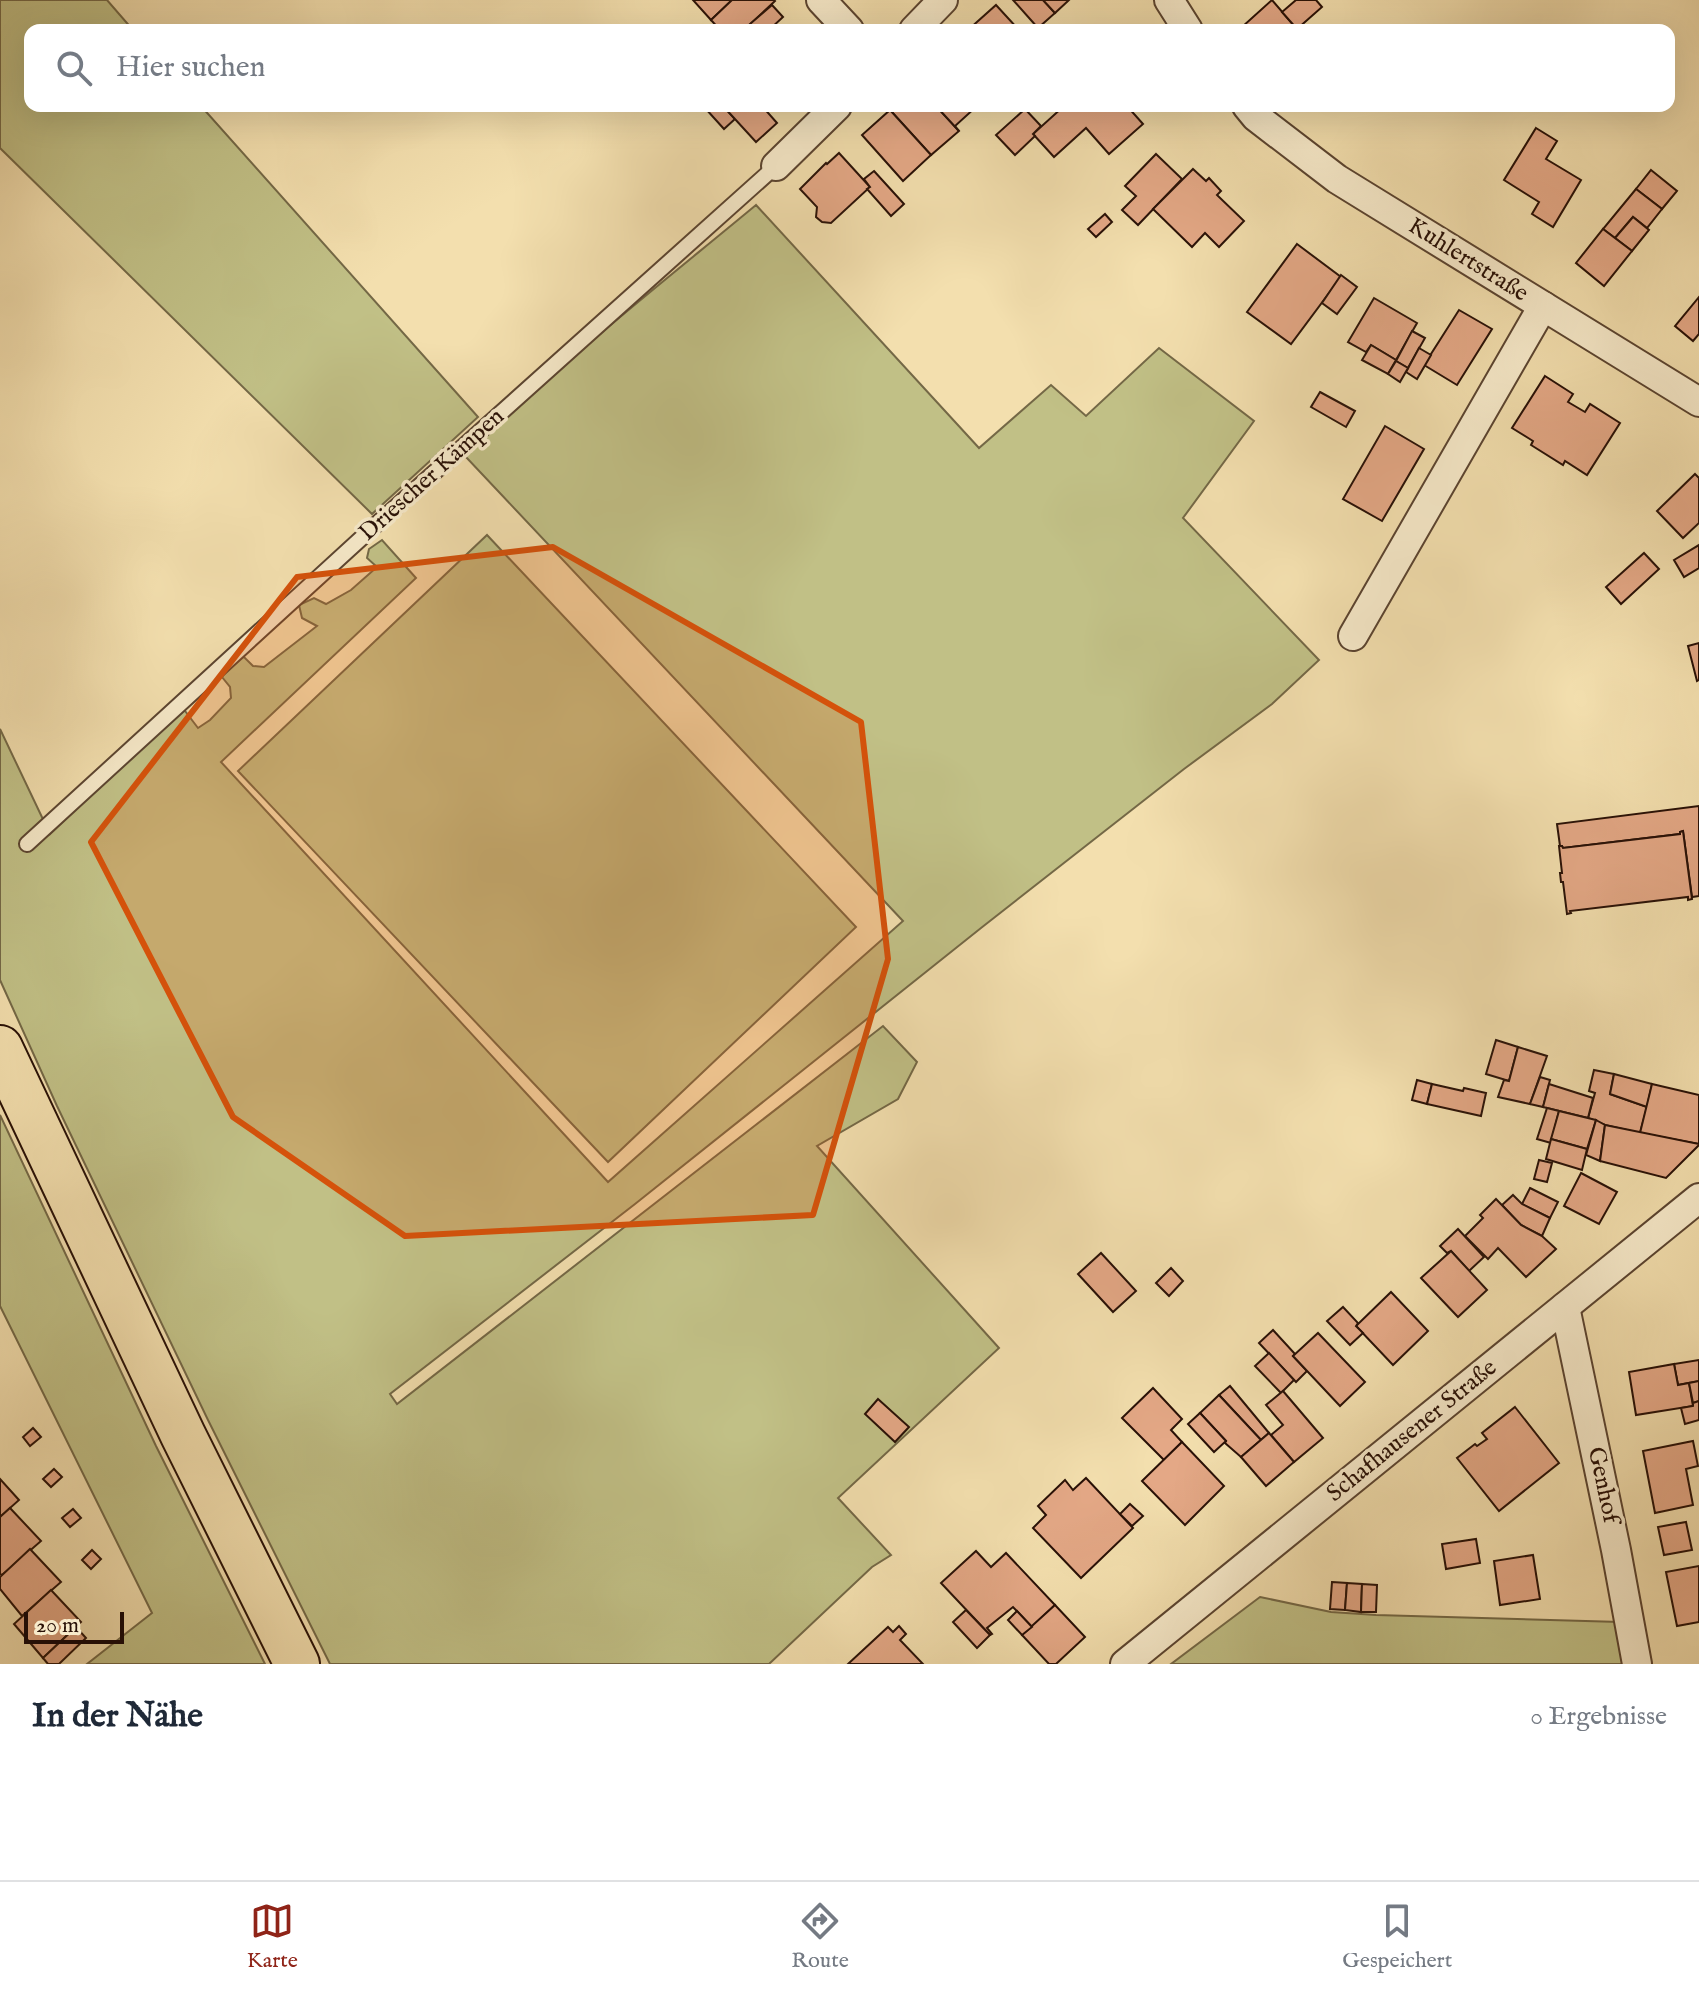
<!DOCTYPE html>
<html lang="de">
<meta charset="utf-8">
<style>
body{margin:0;font-family:"IM FELL English",serif;background:#f6f6f7;color:#1f2937}
.scale{position:absolute;left:24px;bottom:20px;width:100px;box-sizing:border-box;padding-left:8px;border:4px solid #281006;border-top:0;font-size:22px;line-height:28px;white-space:nowrap;color:#281006;-webkit-text-stroke:6px #f7eaca;paint-order:stroke}
.list{margin:0;padding:0;list-style:none}
h2{display:flex;justify-content:space-between;align-items:center;height:104px;margin:0;padding:0 32px;font-size:34px}
h2 small{font-size:26px;font-weight:400;color:#747a83}
.icon{flex:none;width:44px;height:44px;fill:none;stroke:currentColor;stroke-width:2;stroke-linecap:round;stroke-linejoin:round}
.map{position:relative;flex:none;width:1699px;height:1664px;overflow:hidden}
.search{position:absolute;background:#fff;box-shadow:0 8px 32px #0002;left:24px;right:24px;top:24px;height:88px;display:flex;align-items:center;gap:20px;box-sizing:border-box;padding:0 28px;border-radius:16px;color:#747a83;font-size:30px}
.sheet{height:216px;background:#fff}
nav{display:flex;justify-content:space-around;align-items:center;box-sizing:border-box;height:112px;border-top:2px solid #e0e1e3;background:#fff;font-size:22px;color:#747a83}
nav a{display:grid;justify-items:center;gap:4px}
nav .on{color:#8f2418}
.map>svg:first-child{display:block}
</style>
<div class="map">
<svg width="1699" height="1664" viewBox="0 0 1699 1664">
<rect width="100%" height="100%" fill="#f3dfae"/>
<filter id="stains"><feTurbulence type="fractalNoise" baseFrequency=".0025" numOctaves="4"/><feColorMatrix values="0 0 0 0 .2 0 0 0 0 .09 0 0 0 0 .02 0 0 0 .5 -.17"/></filter>
<radialGradient id="worn" r=".72"><stop offset=".6" stop-color="#630" stop-opacity="0"/><stop offset="1" stop-color="#630" stop-opacity=".3"/></radialGradient>
<!-- green -->
<g fill="#c1c086" stroke="#746846" stroke-width="2">
<polygon points="0,0 107,0 133,30 30,30 30,106 201,106 478,417 372,514 0,148"/>
<path d="M756 205 979 448 1051 385 1086 416 1159 348 1254 421 1183 518 1319 660 1272 704 1184 769 981 928 635 1204 390 1394 397 1404 883 1026 917 1062 898 1099 817 1146 999 1348 838 1498 891 1555 872 1567 769 1664H330L208 1420 57 1106 0 980V729L50 834 182 707 198 728 210 720 231 698 230 687 222 677 232 660 244 657 253 666 264 667 317 626 302 618 299 605 314 598 326 604 351 590 377 567 367 558 369 549 382 540 416 578 221 762 608 1182 903 921 465 456C556 366 657 287 756 205Z"/>
<polygon points="487,535 856,927 608,1162 238,771"/>
<polygon points="0,1115 156,1446 265,1664 87,1664 152,1613 0,1306"/>
<polygon points="1260,1597 1331,1612 1376,1615 1620,1622 1625,1664 1171,1664"/>
</g>
<!-- building -->
<g fill="#e4a886" stroke="#281006" stroke-width="2">
<polygon points="693,0 732,0 711,20"/>
<polygon points="732,0 774,0 775,1 744,30 720,30 711,20"/>
<polygon points="1013,0 1043,0 1055,13 1038,28"/>
<polygon points="1043,0 1069,0 1055,13"/>
<polygon points="1272,0 1297,29 1245,30 1242,27"/>
<polygon points="1296,0 1316,0 1322,7 1297,29 1282,12"/>
<polygon points="772,5 783,17 769,30 756,30 750,24"/>
<polygon points="996,5 1019,30 968,30"/>
<polygon points="707,106 723,106 735,119 724,129 705,108"/>
<polygon points="723,106 762,106 777,123 756,142"/>
<polygon points="894,106 936,106 959,131 931,155 890,110"/>
<polygon points="936,106 977,106 955,126 959,131"/>
<polygon points="1064,106 1127,106 1143,124 1109,154 1086,128 1054,157 1033,134"/>
<polygon points="1025,109 1041,126 1033,134 1035,136 1015,155 996,135"/>
<polygon points="890,110 931,155 903,181 862,135"/>
<polygon points="1536,128 1557,141 1546,159 1581,180 1553,227 1532,214 1539,202 1504,180"/>
<polygon points="839,153 870,187 831,223 822,222 816,217 817,207 800,189 826,163 827,164"/>
<polygon points="1156,154 1182,179 1138,225 1122,210 1136,196 1125,186"/>
<polygon points="1193,169 1206,181 1209,178 1221,191 1217,195 1244,221 1219,247 1205,233 1192,247 1153,209"/>
<polygon points="1651,170 1677,191 1662,209 1636,189"/>
<polygon points="874,171 904,204 891,216 867,189 870,187 864,179"/>
<polygon points="1636,189 1662,209 1647,228 1633,217 1615,238 1603,229"/>
<polygon points="1105,214 1112,222 1096,237 1088,229"/>
<polygon points="1633,217 1649,230 1632,251 1615,238"/>
<polygon points="1603,229 1632,251 1604,286 1576,263"/>
<polygon points="1297,244 1341,277 1291,344 1247,312"/>
<polygon points="1341,275 1357,287 1337,314 1322,303"/>
<polygon points="1699,297 1699,334 1693,341 1675,326"/>
<polygon points="1374,298 1417,323 1396,360 1371,345 1366,352 1348,342"/>
<polygon points="1459,310 1492,329 1457,385 1424,365"/>
<polygon points="1412,331 1425,338 1408,368 1396,361"/>
<polygon points="1371,345 1396,360 1388,374 1362,360"/>
<polygon points="1419,348 1431,355 1417,379 1406,372"/>
<polygon points="1396,361 1408,368 1400,382 1388,374"/>
<polygon points="1545,376 1573,394 1568,402 1585,412 1590,404 1620,423 1587,475 1565,461 1563,465 1531,445 1533,441 1512,428"/>
<polygon points="1320,392 1355,411 1346,427 1311,407"/>
<polygon points="1385,426 1424,449 1382,521 1343,499"/>
<polygon points="1695,474 1699,478 1699,523 1683,538 1657,511"/>
<polygon points="1699,545 1699,568 1684,577 1674,560"/>
<polygon points="1644,553 1659,569 1621,604 1606,587"/>
<polygon points="1699,643 1699,680 1697,681 1688,646"/>
<polygon points="1699,806 1699,896 1692,897 1683,831 1680,832 1680,834 1563,848 1562,846 1560,846 1557,824"/>
<polygon points="1683,831 1692,899 1688,900 1688,897 1570,911 1571,913 1567,914 1563,882 1561,882 1560,873 1562,873 1559,846 1562,846 1563,848 1680,834 1680,832"/>
<polygon points="1496,1040 1518,1047 1509,1081 1486,1074"/>
<polygon points="1518,1047 1547,1056 1530,1104 1498,1097 1504,1080 1509,1081"/>
<polygon points="1594,1070 1614,1074 1610,1094 1647,1107 1640,1133 1605,1125 1588,1118 1595,1093 1589,1091"/>
<polygon points="1614,1074 1652,1084 1647,1107 1610,1094"/>
<polygon points="1540,1077 1550,1080 1543,1107 1530,1104"/>
<polygon points="1417,1080 1432,1084 1427,1104 1412,1100"/>
<polygon points="1432,1084 1463,1091 1464,1088 1486,1093 1481,1116 1427,1104"/>
<polygon points="1549,1084 1593,1098 1588,1118 1543,1107"/>
<polygon points="1652,1084 1699,1095 1699,1144 1640,1133"/>
<polygon points="1547,1108 1559,1111 1551,1143 1537,1139"/>
<polygon points="1559,1111 1596,1120 1587,1149 1551,1139"/>
<polygon points="1596,1120 1605,1125 1600,1161 1586,1155"/>
<polygon points="1605,1125 1699,1144 1699,1145 1666,1178 1600,1161"/>
<polygon points="1551,1139 1587,1149 1582,1170 1546,1159"/>
<polygon points="1539,1160 1552,1163 1547,1182 1534,1179"/>
<polygon points="1581,1173 1617,1192 1599,1224 1564,1206"/>
<polygon points="1530,1188 1558,1202 1550,1218 1522,1204"/>
<polygon points="1513,1195 1522,1204 1550,1218 1542,1236 1521,1225 1502,1205"/>
<polygon points="1496,1199 1521,1225 1542,1236 1556,1249 1526,1277 1498,1248 1488,1259 1465,1236 1483,1218 1480,1215"/>
<polygon points="1458,1229 1484,1257 1469,1271 1451,1251 1447,1253 1440,1246"/>
<polygon points="1451,1251 1487,1290 1458,1317 1421,1278"/>
<polygon points="1101,1253 1136,1291 1113,1312 1078,1274"/>
<polygon points="1171,1268 1183,1281 1169,1296 1156,1283"/>
<polygon points="1391,1292 1428,1331 1393,1365 1356,1326"/>
<polygon points="1343,1307 1358,1323 1356,1326 1363,1333 1350,1345 1327,1321"/>
<polygon points="1273,1330 1295,1354 1293,1356 1307,1371 1296,1382 1259,1343"/>
<polygon points="1318,1333 1365,1382 1340,1406 1293,1356"/>
<polygon points="1269,1353 1294,1380 1281,1393 1255,1366"/>
<polygon points="1699,1360 1699,1381 1678,1385 1674,1364"/>
<polygon points="1674,1364 1678,1385 1689,1383 1693,1406 1636,1415 1629,1372"/>
<polygon points="1699,1381 1699,1401 1693,1403 1689,1383"/>
<polygon points="1230,1386 1269,1433 1261,1440 1219,1395"/>
<polygon points="1153,1388 1182,1419 1171,1430 1182,1442 1164,1460 1122,1418"/>
<polygon points="1283,1391 1323,1438 1294,1462 1271,1435 1283,1425 1266,1405"/>
<polygon points="1219,1395 1261,1440 1241,1457 1225,1443 1226,1441 1200,1413"/>
<polygon points="878,1399 909,1427 895,1442 865,1414"/>
<polygon points="1699,1401 1699,1420 1685,1424 1681,1408 1693,1406 1693,1403"/>
<polygon points="1515,1407 1559,1463 1499,1511 1457,1458 1475,1444 1477,1446 1487,1439 1482,1433"/>
<polygon points="1200,1413 1226,1441 1214,1452 1188,1424"/>
<polygon points="33,1428 41,1437 30,1446 23,1437"/>
<polygon points="1269,1433 1294,1462 1266,1486 1241,1457"/>
<polygon points="1693,1441 1698,1466 1686,1469 1693,1505 1655,1513 1643,1451"/>
<polygon points="1182,1442 1224,1486 1185,1525 1142,1481"/>
<polygon points="54,1469 62,1477 51,1487 43,1479"/>
<polygon points="1086,1478 1133,1528 1081,1578 1033,1528 1046,1515 1038,1506 1065,1480 1073,1490"/>
<polygon points="0,1479 19,1500 0,1517"/>
<polygon points="1130,1504 1143,1516 1132,1526 1120,1514"/>
<polygon points="10,1508 41,1541 2,1575 0,1574 0,1517"/>
<polygon points="73,1509 81,1518 70,1527 62,1518"/>
<polygon points="1686,1522 1692,1550 1664,1555 1658,1527"/>
<polygon points="1476,1539 1480,1563 1446,1569 1442,1544"/>
<polygon points="30,1549 61,1582 22,1616 0,1589 0,1577"/>
<polygon points="92,1550 101,1559 91,1569 82,1560"/>
<polygon points="976,1551 991,1567 1006,1553 1055,1605 1032,1627 1013,1607 987,1628 992,1634 990,1635 941,1583"/>
<polygon points="1533,1555 1540,1599 1500,1605 1494,1561"/>
<polygon points="1699,1566 1699,1622 1677,1626 1666,1572"/>
<polygon points="1332,1582 1347,1583 1345,1610 1330,1609"/>
<polygon points="1347,1583 1362,1584 1361,1612 1345,1610"/>
<polygon points="1362,1584 1377,1585 1376,1612 1361,1612"/>
<polygon points="51,1590 81,1622 43,1658 14,1624"/>
<polygon points="1055,1605 1085,1637 1056,1664 1049,1664 1022,1635"/>
<polygon points="966,1610 990,1635 977,1648 953,1622"/>
<polygon points="1017,1611 1032,1627 1022,1635 1008,1620"/>
<polygon points="899,1626 906,1634 900,1640 923,1664 848,1664 888,1627 893,1632"/>
<polygon points="76,1627 86,1638 59,1664 48,1664 43,1658"/>
</g>
<g fill="none" stroke-linecap="round" stroke-linejoin="round">
<defs>
<polyline id="lane" points="27,844 379,522 776,166"/>
<g id="street">
<polyline points="821,0 849,30"/>
<polyline points="1169,0 1188,30"/>
<polyline points="914,30 943,0"/>
<polyline points="1247,106 1256,117 1337,179 1699,402"/>
<polyline points="776,166 837,106"/>
<polyline points="1353,636 1543,306"/>
<polyline points="1565,1307 1616,1550 1637,1664"/>
<polyline points="1125,1664 1699,1198"/>
</g>
<polyline id="primary" points="0,1048 183,1435 297,1664"/>
</defs>
<!-- lane casing -->
<use href="#lane" stroke="#5b4430" stroke-width="18"/>
<!-- street casing -->
<use href="#street" stroke="#5b4430" stroke-width="32"/>
<!-- primary casing -->
<use href="#primary" stroke="#281006" stroke-width="48"/>
<!-- lane -->
<use href="#lane" stroke="#f7eaca" stroke-width="14"/>
<!-- street -->
<use href="#street" stroke="#f7eaca" stroke-width="28"/>
<!-- primary -->
<use href="#primary" stroke="#f3dfae" stroke-width="44"/>
</g>
<!-- marked area -->
<path fill="#d5520b" fill-opacity="0.2" stroke="#d5520b" stroke-width="6" stroke-linejoin="round" d="M553 547 861 722 888 959 813 1215 405 1236 233 1117 91 842 297 577Z"/>
<g text-anchor="middle" dominant-baseline="central" stroke-width="7" stroke-linejoin="round" paint-order="stroke">
<!-- street labels -->
<g font-size="24" fill="#281006" stroke="#f7eaca">
<text transform="translate(1468 260) rotate(32)">Kuhlertstraße</text>
<text transform="translate(432 475) rotate(-42)">Driescher Kämpen</text>
<text transform="translate(1412 1431) rotate(-39)">Schafhausener Straße</text>
<text transform="translate(1603 1485) rotate(78)">Genhof</text>
</g>
</g>
<rect width="100%" height="100%" filter="url(#stains)"/>
<rect width="100%" height="100%" fill="url(#worn)"/>
</svg>
<div class="scale">20 m</div>
<div class="search"><svg class="icon" aria-label="search" viewBox="0 0 24 24"><circle cx="10" cy="10" r="6"/><path d="M15 15l6 6"/></svg>Hier suchen</div>
</div>
<section class="sheet">
<h2>In der Nähe<small>0 Ergebnisse</small></h2>
<ul class="list">
</ul>
</section>
<nav>
<a class="on"><svg class="icon" aria-label="map" viewBox="0 0 24 24"><path d="M3 6l6-2 6 2 6-2v14l-6 2-6-2-6 2zM9 4v14M15 6v14"/></svg>Karte</a>
<a><svg class="icon" aria-label="directions" viewBox="0 0 24 24"><path d="M12 3l9 9-9 9-9-9zM9 14v-3h6M13 9l2 2-2 2"/></svg>Route</a>
<a><svg class="icon" aria-label="saved" viewBox="0 0 24 24"><path d="M7 4h10v16l-5-4-5 4z"/></svg>Gespeichert</a>
</nav>
